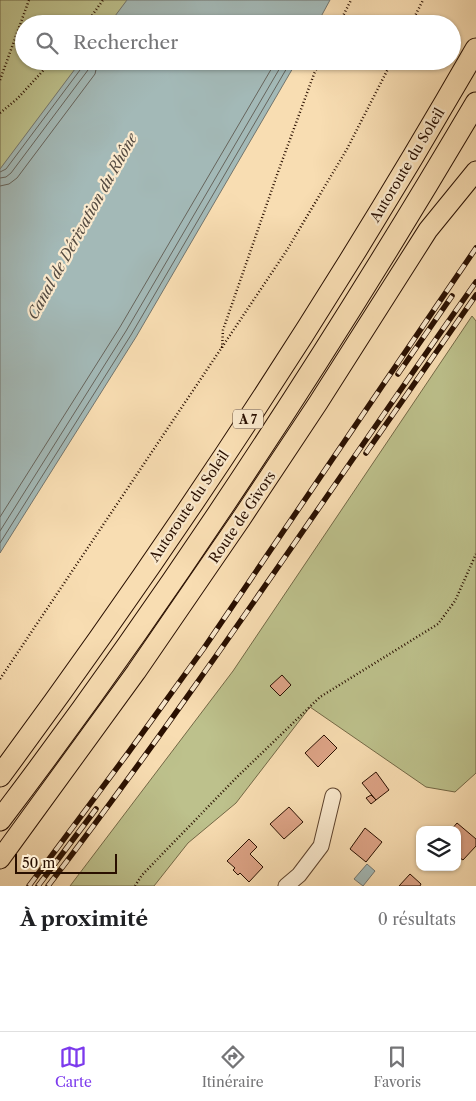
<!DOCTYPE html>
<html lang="fr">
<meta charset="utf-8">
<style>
body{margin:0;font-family:"Libre Caslon Text",serif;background:#f6f6f6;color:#202124}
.controls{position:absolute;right:15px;bottom:15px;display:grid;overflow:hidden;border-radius:10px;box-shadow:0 1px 4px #0004}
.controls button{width:45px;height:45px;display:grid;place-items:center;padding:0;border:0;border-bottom:1px solid #e0e0e0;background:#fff;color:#202124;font:25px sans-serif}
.scale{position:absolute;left:15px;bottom:12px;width:102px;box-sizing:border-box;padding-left:5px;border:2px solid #290f00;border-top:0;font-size:14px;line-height:18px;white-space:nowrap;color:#290f00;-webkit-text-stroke:4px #fae9cd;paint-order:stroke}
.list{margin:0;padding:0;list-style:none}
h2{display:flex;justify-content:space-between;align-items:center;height:65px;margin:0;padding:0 20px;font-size:21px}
h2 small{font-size:16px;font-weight:400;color:#757577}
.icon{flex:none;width:28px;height:28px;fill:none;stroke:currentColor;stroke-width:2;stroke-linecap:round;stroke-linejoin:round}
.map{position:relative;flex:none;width:476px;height:886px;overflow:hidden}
.search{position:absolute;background:#fff;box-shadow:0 1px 4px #0004;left:15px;right:15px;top:15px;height:55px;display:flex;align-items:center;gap:12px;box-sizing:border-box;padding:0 18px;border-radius:28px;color:#757577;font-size:19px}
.sheet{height:145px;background:#fff}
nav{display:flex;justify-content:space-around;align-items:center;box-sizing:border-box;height:70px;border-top:1px solid #e0e0e0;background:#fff;font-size:14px;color:#757577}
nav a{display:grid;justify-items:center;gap:2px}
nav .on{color:#7c3aed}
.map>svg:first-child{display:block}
</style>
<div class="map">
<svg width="476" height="886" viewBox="0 0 476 886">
<rect width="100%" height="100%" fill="#f8ddb2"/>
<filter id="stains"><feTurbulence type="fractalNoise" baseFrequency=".004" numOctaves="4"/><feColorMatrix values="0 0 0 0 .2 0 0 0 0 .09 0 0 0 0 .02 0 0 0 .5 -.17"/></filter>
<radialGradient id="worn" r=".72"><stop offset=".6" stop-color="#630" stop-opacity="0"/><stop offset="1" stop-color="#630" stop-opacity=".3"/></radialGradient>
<!-- green -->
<g fill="#bdc18c" stroke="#736846">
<polygon points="0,0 172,0 156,24 24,24 24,61 131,61 0,259"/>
<polygon points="472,316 476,321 476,773 455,792 426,787 310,707 236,803 188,843 154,886 70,886 233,671"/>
</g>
<!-- water -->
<g fill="#a3b9b7" stroke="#72756e">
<polygon points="127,0 330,0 317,24 109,24"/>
<polygon points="81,61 297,61 136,337 0,553 0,169"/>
<polygon points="367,864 375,871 363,886 354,879"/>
</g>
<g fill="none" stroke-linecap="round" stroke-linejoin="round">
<!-- shore -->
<g stroke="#66645c" stroke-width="1">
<polyline points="0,172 6,169 83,66 85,61"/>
<polyline points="0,178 6,177 11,173 88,70 91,61"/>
<polyline points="0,186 9,184 17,178 95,74 98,61"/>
<polyline points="0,517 120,327 276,61"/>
<polyline points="0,531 126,331 284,61"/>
<polyline points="0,543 131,335 291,61"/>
</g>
</g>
<!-- building -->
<g fill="#dea487" stroke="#290f00">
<polygon points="282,675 291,685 280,696 270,686"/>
<polygon points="324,735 337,748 318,767 305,753"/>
<polygon points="376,772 389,790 376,800 362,783"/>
<polygon points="371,795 376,800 371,804 366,798"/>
<polygon points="289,807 303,822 284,839 270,824"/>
<polygon points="457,823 476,839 476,846 463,860 457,856 457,830 451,830"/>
<polygon points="365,828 382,842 366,862 350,849"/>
<polygon points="249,839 257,847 250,854 263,867 249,882 240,873 238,875 233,870 235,868 227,861"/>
<polygon points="410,874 421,884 420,886 399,886"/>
</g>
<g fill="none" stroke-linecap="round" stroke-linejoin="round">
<defs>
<polyline id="minor" points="286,886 299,875 321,846 333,796"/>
<polyline id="major" points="0,859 136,672 241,519 318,403 428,230 476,171"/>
<g id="highway">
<path d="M0 776C172 543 332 300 476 49"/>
<path d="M0 820C173 592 330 350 476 103"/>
</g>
</defs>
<!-- minor casing -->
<use href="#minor" stroke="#5d422c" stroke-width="17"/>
<!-- major casing -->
<use href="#major" stroke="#290f00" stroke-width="21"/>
<!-- highway casing -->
<use href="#highway" stroke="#290f00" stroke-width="23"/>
<!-- path -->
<g stroke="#290f00" stroke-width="2.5" stroke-dasharray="1 2.5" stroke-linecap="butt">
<polyline points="86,24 103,0"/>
<polyline points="339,24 351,0"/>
<polyline points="411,24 423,0"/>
<polyline points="0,80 29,0"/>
<polyline points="0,113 17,99 52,61"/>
<polyline points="222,348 223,330 278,172 314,74 320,61"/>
<polyline points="0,679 287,250 347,149 392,61"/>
<polyline points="135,886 142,875 236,778 320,697 438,624 455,601 476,554"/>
</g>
<!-- minor -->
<use href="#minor" stroke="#fae9cd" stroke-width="15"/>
<!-- major -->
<use href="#major" stroke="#f8ddb2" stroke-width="19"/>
<!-- highway -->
<use href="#highway" stroke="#f8ddb2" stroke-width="21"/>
<defs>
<g id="rail">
<polyline points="398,374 452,296"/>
<polyline points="366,453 476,295"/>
<polyline points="29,886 128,753 204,648 476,248"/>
<polyline points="38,886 96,809"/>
<path d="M48 886C198 690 334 483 476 282"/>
</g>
</defs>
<!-- rail casing -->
<use href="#rail" stroke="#290f00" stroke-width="5.5"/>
<!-- rail -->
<use href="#rail" stroke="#fae9cd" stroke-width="4" stroke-dasharray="11" stroke-linecap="butt"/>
</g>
<g text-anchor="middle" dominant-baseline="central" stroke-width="4.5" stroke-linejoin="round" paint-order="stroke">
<!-- shield labels -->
<rect fill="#fae9cd" stroke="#68503e" stroke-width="1" x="233" y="409.5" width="30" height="19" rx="4"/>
<g font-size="12" font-weight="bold" fill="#290f00">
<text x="248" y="419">A 7</text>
</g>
<!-- street labels -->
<g font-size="14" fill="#290f00" stroke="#fae9cd">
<text transform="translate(407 165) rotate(-59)">Autoroute du Soleil</text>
<text transform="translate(189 506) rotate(-56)">Autoroute du Soleil</text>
<text transform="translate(242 517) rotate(-56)">Route de Givors</text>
</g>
<!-- water labels -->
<g font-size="15" font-style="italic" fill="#544a40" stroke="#fae9cd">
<text transform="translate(82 226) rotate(-61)">Canal de Dérivation du Rhône</text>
</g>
</g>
<rect width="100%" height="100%" filter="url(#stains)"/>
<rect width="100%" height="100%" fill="url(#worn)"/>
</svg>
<div class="controls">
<button><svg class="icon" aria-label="layers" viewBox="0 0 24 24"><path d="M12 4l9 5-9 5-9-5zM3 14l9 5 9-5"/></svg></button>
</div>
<div class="scale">50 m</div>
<div class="search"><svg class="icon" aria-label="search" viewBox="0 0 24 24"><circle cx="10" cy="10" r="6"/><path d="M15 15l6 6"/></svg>Rechercher</div>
</div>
<section class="sheet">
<h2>À proximité<small>0 résultats</small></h2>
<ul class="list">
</ul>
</section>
<nav>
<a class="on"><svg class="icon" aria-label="map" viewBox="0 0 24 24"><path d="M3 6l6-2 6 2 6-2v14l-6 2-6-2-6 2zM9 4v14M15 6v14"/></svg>Carte</a>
<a><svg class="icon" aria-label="directions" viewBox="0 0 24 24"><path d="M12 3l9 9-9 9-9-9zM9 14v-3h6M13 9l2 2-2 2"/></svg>Itinéraire</a>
<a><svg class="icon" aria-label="saved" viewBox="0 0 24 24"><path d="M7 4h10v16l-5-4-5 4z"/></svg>Favoris</a>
</nav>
